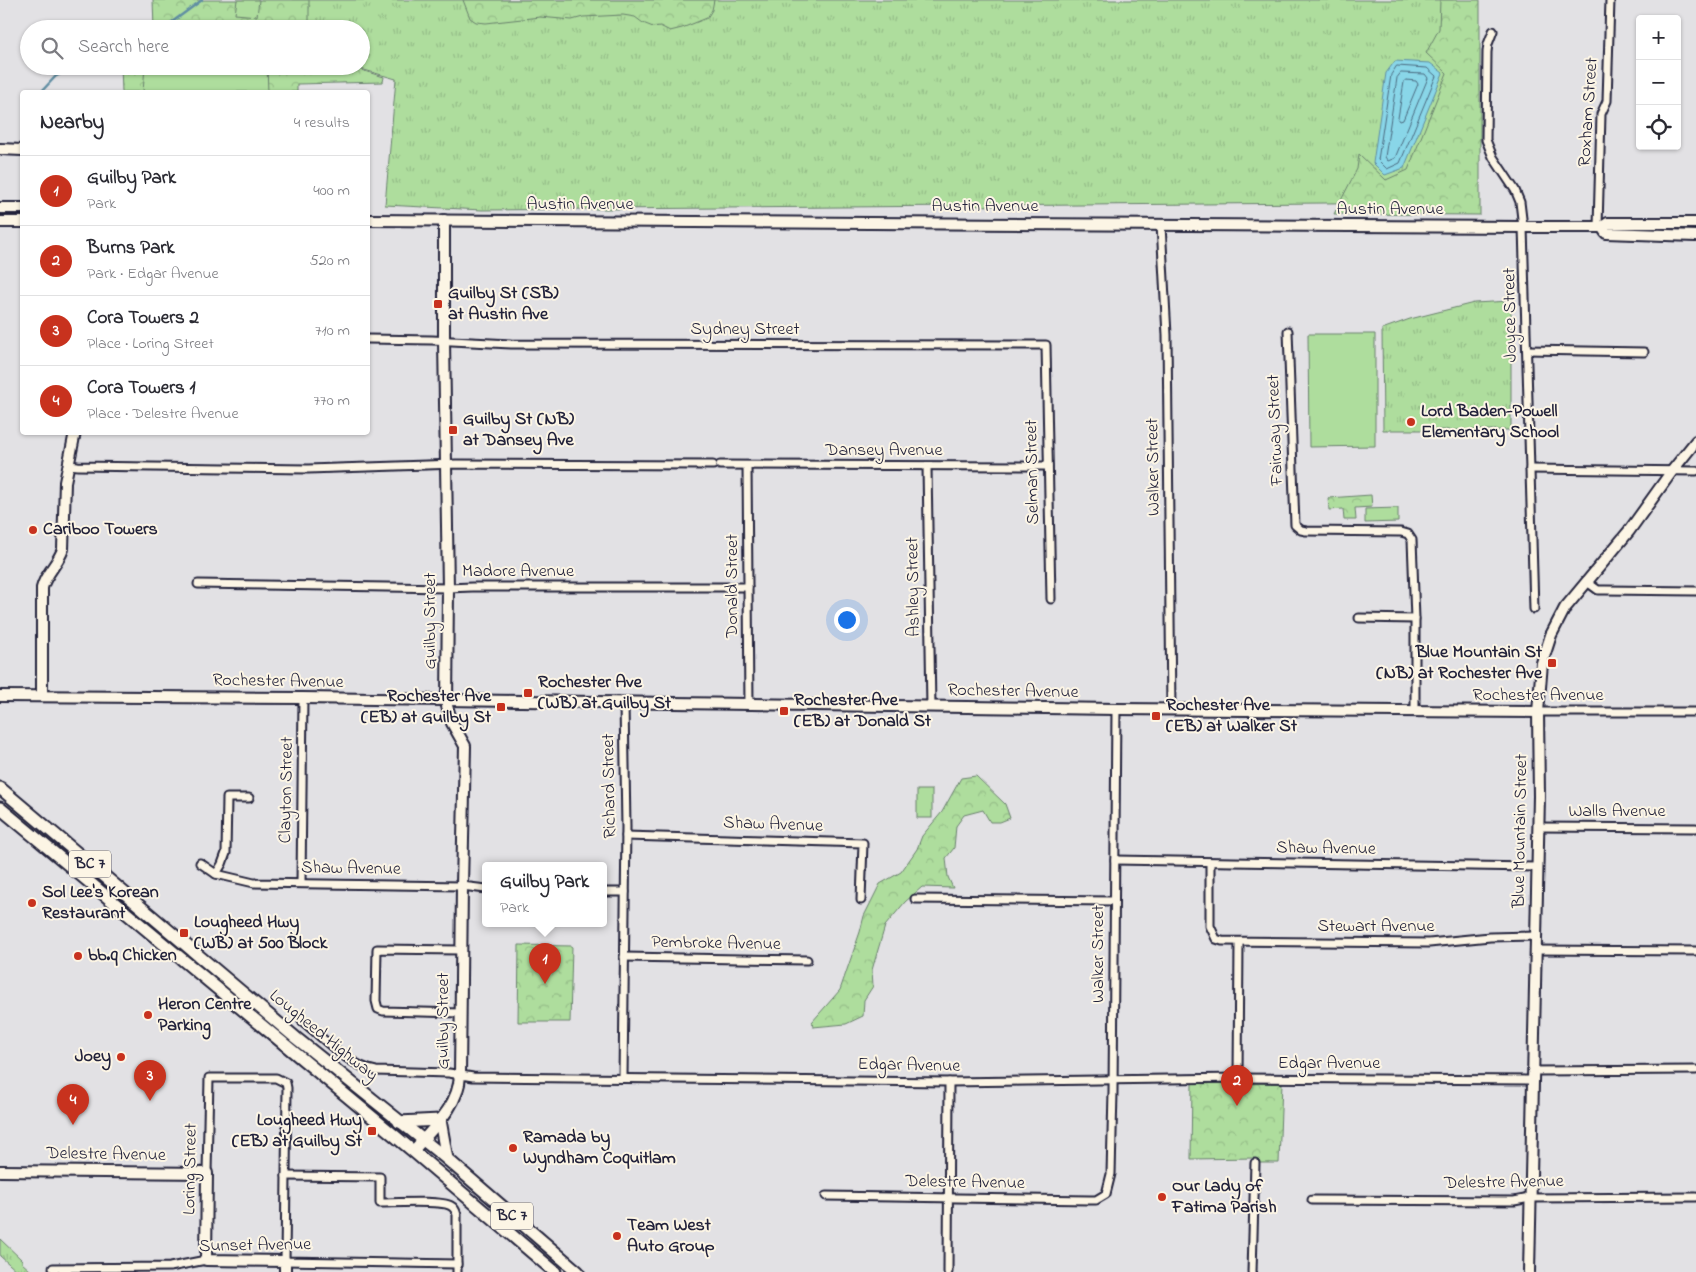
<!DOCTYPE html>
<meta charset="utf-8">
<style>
body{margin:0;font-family:"Indie Flower",sans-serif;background:#f2f2f3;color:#2b2b33}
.controls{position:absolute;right:15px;top:15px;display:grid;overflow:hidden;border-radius:5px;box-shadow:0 1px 4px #0004}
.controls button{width:45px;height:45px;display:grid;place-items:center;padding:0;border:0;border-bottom:1px solid #e1e1e2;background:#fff;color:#2b2b33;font:25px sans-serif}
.you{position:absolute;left:846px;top:619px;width:18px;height:18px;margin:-12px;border:4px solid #fff;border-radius:50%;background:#1a73e8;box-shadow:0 0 0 8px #1a73e833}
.badge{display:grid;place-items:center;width:32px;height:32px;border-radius:50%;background:#c8321e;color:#fff;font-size:16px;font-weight:700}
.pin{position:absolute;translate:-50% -41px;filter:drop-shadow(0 1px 2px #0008)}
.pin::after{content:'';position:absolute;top:26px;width:18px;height:15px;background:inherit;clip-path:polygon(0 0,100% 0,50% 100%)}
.popup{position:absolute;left:482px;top:862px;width:125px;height:65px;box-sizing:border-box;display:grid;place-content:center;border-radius:5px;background:#fff;filter:drop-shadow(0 1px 4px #0005);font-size:16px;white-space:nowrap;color:#7c7c81}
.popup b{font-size:19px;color:#2b2b33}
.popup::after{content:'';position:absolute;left:50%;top:100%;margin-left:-10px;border:10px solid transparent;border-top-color:#fff}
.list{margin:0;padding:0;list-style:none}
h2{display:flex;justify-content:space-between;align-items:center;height:65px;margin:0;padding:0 20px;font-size:21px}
h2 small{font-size:16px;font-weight:400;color:#7c7c81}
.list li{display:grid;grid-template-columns:32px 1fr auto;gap:15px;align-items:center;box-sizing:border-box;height:70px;padding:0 20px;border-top:1px solid #e1e1e2}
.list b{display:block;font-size:19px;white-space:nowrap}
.list p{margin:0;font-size:16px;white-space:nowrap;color:#7c7c81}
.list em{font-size:16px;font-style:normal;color:#7c7c81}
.icon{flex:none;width:28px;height:28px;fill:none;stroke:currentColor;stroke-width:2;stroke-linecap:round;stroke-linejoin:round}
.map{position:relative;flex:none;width:1696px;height:1272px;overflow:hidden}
.search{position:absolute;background:#fff;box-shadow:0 1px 4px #0004;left:20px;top:20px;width:350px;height:55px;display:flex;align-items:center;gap:12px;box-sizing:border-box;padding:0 18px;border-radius:28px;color:#7c7c81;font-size:19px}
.panel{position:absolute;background:#fff;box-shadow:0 1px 4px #0004;left:20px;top:90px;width:350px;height:345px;border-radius:5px}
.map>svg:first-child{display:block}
</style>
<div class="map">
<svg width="1696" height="1272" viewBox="0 0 1696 1272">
<defs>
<pattern id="grass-tufts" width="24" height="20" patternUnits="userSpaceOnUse" patternTransform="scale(1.25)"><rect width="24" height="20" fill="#aedd9d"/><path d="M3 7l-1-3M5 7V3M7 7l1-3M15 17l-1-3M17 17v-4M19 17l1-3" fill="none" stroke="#95bd88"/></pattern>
<pattern id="forest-crowns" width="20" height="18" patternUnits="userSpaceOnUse" patternTransform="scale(1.25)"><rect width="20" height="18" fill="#aedd9d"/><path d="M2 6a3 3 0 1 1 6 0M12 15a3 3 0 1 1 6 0" fill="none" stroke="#95bd88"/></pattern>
</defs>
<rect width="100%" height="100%" fill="#e2e1e4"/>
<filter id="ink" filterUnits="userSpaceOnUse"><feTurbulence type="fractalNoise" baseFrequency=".02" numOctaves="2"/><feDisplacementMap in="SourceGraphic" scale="10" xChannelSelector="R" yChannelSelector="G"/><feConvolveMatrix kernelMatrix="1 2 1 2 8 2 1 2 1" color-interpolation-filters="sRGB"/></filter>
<g filter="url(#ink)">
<!-- grass -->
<g fill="url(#grass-tufts)" stroke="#68806c">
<polygon points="292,0 1453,0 1445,202 482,210 385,205 396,79 350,66 361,66 361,29 291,29"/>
<polygon points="1511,301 1511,430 1383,430 1382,329 1410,319 1474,303"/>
<polygon points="0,1239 22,1260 22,1263 31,1271 34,1272 18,1272 0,1256"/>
</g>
<!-- forest -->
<g fill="url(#forest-crowns)" stroke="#68806c">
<polygon points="153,0 309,0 309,29 154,29"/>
<polygon points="463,0 714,0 712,10 707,18 682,28 670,31 660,26 653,27 643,23 635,17 623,15 583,17 572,20 540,17 486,23 476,22 470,18"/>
<polygon points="1440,0 1480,0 1480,215 1334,214 1357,169 1359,154 1386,180 1408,170 1447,73 1426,53 1439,29"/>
<polygon points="121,66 348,66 384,77 383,82 297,84 297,92 122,92"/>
<polygon points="1371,495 1372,507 1355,508 1356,520 1344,520 1343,509 1329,510 1328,498"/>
<polygon points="976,776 1005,804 1010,818 1000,822 990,822 983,810 964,815 956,826 954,848 946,858 948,877 953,888 922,887 905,902 885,926 872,970 873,986 864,1000 863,1016 846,1024 813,1027 812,1022 840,990 860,932 864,916 880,884 901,872 917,849 922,836 942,812 961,778"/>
<polygon points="519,945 572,946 570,1022 518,1022"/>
<polygon points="1192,1083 1282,1083 1279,1163 1255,1163 1254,1158 1191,1159"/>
</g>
<!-- garden -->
<g fill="#aedd9d" stroke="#68806c">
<polygon points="237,0 259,0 257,16 235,14"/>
<polygon points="145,66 267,66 268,92 143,92"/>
<polygon points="1308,334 1375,334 1375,446 1309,447"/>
<polygon points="1398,508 1398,522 1365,523 1365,509"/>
<rect x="917" y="790" width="15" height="28"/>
</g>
<!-- water -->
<polygon fill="#89d6e8" stroke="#608ea3" points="1395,61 1430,63 1443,73 1404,168 1385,175 1373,163 1386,73"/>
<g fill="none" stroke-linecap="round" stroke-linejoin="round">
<!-- shore -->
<g stroke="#4b6a80" stroke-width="1">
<polygon points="1397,66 1427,68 1436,76 1400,163 1387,169 1378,160 1391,75"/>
<polygon points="1401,73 1425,74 1428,78 1395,158 1388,161 1385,157 1397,78"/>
<polygon points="1406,80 1416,81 1418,84 1403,120 1400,121 1398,118 1404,82"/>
</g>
<!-- stream -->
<g stroke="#608ea3" stroke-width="2.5">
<polyline points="160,29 168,25 202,0"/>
<polyline points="41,92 56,76 77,66"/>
</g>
<defs>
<g id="street">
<polyline points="1493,31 1488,44 1487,52 1486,140 1493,157 1515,190 1520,202 1523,227 1534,609"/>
<polyline points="1161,225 1167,335 1171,710"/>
<polyline points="1598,227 1601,114 1607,101 1610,0"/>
<polyline points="1288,331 1295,525 1301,530 1306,531 1401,532 1408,534 1412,540 1415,619 1415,712"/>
<polyline points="368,339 432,340 511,344 1046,345 1051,599"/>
<polyline points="1527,350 1644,352"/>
<polyline points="69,465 78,466 308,469 456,464 713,465"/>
<polyline points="720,465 1048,466"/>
<polyline points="747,466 749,705"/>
<polyline points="927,467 931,707"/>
<polyline points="1530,469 1696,471"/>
<polyline points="1587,582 1598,590 1605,590 1696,591"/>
<polyline points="198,584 448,588 472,587 748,587"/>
<polyline points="1359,618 1415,619"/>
<polyline points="1538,712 1696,712"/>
<polyline points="1538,827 1696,828"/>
<polyline points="626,836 863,843 861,900"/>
<polyline points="1115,860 1537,867"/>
<polyline points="200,863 216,874 254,883 462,886 486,889"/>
<polyline points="1210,863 1210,926 1216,939 1222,941 1429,943 1490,937 1536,936"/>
<polyline points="216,874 222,864 226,853 227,798 249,798"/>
<polyline points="301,883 303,698"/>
<polyline points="604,892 625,892"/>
<polyline points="915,899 1114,901"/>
<polyline points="1535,950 1696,951"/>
<polyline points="624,957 807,960"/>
<polyline points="460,1013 383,1011 378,1009 376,1001 377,949 461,950"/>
<path d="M302 1021C325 1039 347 1065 376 1071L449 1073 473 1077 949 1082 1238 1078 1533 1080"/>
<polyline points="1533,1071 1696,1070"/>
<polyline points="623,1078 626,827 624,703"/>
<polyline points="1238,1078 1239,942"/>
<polyline points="207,1173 209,1078 276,1078 286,1083 287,1088 285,1261 457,1264"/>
<path d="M286 1176 380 1177V1203C394 1203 441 1200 451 1206 455 1208 456 1211 457 1215V1272"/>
<polyline points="826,1196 1089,1200 1096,1200 1106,1194 1111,1174 1113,1092 1116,709"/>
<polyline points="1312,1200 1514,1201 1530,1198 1696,1197"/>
<polyline points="53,1268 170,1267 206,1260"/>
<polyline points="948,1272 949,1082"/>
<polyline points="1252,1272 1255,1163"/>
</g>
<g id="secondary">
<polyline points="0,149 22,150"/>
<polyline points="0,208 22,208"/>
<polyline points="368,220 1523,227 1602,227 1608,223 1696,223"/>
<polyline points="0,222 22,222"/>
<polyline points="1602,227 1606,233 1696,236"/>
<polyline points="0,696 303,698 1116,709 1538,712"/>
<path d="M42 696V588C45 574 58 564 63 549L65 482 75 432"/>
<path d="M413 1151C433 1128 459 1106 460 1075L462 886 465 746 452 723 447 706 448 588 444 341V220"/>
<polyline points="0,1171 207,1173 206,1260 285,1261 285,1272"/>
<polyline points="1529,1272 1539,796 1538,712 1542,663 1551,635 1565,608 1629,531 1672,471 1696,441"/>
</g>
<g id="primary">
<polyline points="0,788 296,1038 447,1159 578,1272"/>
<polyline points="0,808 413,1151 555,1272"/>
<polyline points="399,1122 440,1120 447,1159"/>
</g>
</defs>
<!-- street casing -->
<use href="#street" stroke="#22223b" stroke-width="11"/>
<!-- secondary casing -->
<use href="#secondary" stroke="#22223b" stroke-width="14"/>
<!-- primary casing -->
<use href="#primary" stroke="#22223b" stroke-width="15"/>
<!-- street -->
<use href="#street" stroke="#fcf5e5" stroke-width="7"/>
<!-- secondary -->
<use href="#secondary" stroke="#fcf5e5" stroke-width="10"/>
<!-- primary -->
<use href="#primary" stroke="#fcf5e5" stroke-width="11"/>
</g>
</g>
<!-- markers -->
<g fill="#c8321e" stroke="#fcf5e5" stroke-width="2">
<rect x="433" y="299" width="10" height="10" rx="2.5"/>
<circle cx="1411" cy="422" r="5"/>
<rect x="448" y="425" width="10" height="10" rx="2.5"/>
<circle cx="33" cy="530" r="5"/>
<rect x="1547" y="658" width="10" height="10" rx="2.5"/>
<rect x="523" y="688" width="10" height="10" rx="2.5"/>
<rect x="496" y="702" width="10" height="10" rx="2.5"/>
<rect x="779" y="706" width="10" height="10" rx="2.5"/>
<rect x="1151" y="711" width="10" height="10" rx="2.5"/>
<circle cx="32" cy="903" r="5"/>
<rect x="179" y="928" width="10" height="10" rx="2.5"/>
<circle cx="78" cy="956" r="5"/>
<circle cx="148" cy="1015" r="5"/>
<circle cx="121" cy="1057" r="5"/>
<rect x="367" y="1126" width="10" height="10" rx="2.5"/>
<circle cx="513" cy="1148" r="5"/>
<circle cx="1162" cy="1197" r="5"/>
<circle cx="617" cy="1236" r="5"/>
</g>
<g text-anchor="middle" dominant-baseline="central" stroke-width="4" stroke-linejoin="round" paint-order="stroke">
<!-- shield labels -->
<g fill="#fcf5e5" stroke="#63616e" stroke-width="1">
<rect x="69" y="850.5" width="42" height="27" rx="4"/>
<rect x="491" y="1202.5" width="42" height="27" rx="4"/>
</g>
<g font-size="16" font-weight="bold" fill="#22223b">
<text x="90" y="864">BC 7</text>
<text x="512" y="1216">BC 7</text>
</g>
<!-- street labels -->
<g font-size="18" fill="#22223b" stroke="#fcf5e5">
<text transform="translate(1589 112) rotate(-86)">Roxham Street</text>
<text x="580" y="205">Austin Avenue</text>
<text x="985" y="207">Austin Avenue</text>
<text x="1390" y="210">Austin Avenue</text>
<text transform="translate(1511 315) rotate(-91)">Joyce Street</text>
<text x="745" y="330">Sydney Street</text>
<text transform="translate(1276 430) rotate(-92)">Fairway Street</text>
<text x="884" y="451">Dansey Avenue</text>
<text transform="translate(1154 467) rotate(-91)">Walker Street</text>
<text transform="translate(1033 472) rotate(-91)">Selman Street</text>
<text x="518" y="572">Madore Avenue</text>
<text transform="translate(733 586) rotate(-90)">Donald Street</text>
<text transform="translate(914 587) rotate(-91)">Ashley Street</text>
<text transform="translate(431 621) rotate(-90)">Guilby Street</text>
<text transform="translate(278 682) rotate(1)">Rochester Avenue</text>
<text transform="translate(1013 692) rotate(1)">Rochester Avenue</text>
<text x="1538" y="696">Rochester Avenue</text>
<text transform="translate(610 786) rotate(-91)">Richard Street</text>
<text transform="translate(287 790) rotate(-89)">Clayton Street</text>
<text x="1617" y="812">Walls Avenue</text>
<text transform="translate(773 825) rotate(2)">Shaw Avenue</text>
<text transform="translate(1521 831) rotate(-89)">Blue Mountain Street</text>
<text transform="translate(1326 849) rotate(1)">Shaw Avenue</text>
<text transform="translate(351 869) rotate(1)">Shaw Avenue</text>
<text x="1376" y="927">Stewart Avenue</text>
<text transform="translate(716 944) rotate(1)">Pembroke Avenue</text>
<text transform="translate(1099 954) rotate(-90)">Walker Street</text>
<text transform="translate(444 1021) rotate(-90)">Guilby Street</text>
<text transform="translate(323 1036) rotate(39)">Lougheed Highway</text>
<text x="1329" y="1064">Edgar Avenue</text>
<text transform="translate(909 1066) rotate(1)">Edgar Avenue</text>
<text transform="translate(106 1155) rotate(1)">Delestre Avenue</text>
<text transform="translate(191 1169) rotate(-89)">Loring Street</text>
<text transform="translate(965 1183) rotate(1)">Delestre Avenue</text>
<text transform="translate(1504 1183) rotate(-1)">Delestre Avenue</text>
<text transform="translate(255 1246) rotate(-1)">Sunset Avenue</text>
</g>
<!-- poi labels -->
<g font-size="18" font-weight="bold" fill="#22223b" stroke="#fcf5e5" text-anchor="start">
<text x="448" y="294">Guilby St (SB)<tspan x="448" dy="21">at Austin Ave</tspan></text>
<text x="1421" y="412">Lord Baden-Powell<tspan x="1421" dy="21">Elementary School</tspan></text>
<text x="463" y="420">Guilby St (NB)<tspan x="463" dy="21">at Dansey Ave</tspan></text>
<text x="43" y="530">Cariboo Towers</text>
<text x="1542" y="653" text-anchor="end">Blue Mountain St<tspan x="1542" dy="21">(NB) at Rochester Ave</tspan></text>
<text x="538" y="683">Rochester Ave<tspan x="538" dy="21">(WB) at Guilby St</tspan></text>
<text x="491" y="697" text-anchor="end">Rochester Ave<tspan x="491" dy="21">(EB) at Guilby St</tspan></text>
<text x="794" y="701">Rochester Ave<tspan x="794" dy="21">(EB) at Donald St</tspan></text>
<text x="1166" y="706">Rochester Ave<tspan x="1166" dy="21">(EB) at Walker St</tspan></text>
<text x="42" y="893">Sol Lee's Korean<tspan x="42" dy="21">Restaurant</tspan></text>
<text x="194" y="923">Lougheed Hwy<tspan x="194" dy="21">(WB) at 500 Block</tspan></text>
<text x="88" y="956">bb.q Chicken</text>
<text x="158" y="1005">Heron Centre<tspan x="158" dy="21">Parking</tspan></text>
<text x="111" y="1057" text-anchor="end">Joey</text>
<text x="362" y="1121" text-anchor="end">Lougheed Hwy<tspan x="362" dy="21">(EB) at Guilby St</tspan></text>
<text x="523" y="1138">Ramada by<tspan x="523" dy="21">Wyndham Coquitlam</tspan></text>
<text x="1172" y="1187">Our Lady of<tspan x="1172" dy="21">Fatima Parish</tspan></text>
<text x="627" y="1226">Team West<tspan x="627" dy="21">Auto Group</tspan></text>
</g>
</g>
</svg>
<div class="controls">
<button>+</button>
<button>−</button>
<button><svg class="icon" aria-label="locate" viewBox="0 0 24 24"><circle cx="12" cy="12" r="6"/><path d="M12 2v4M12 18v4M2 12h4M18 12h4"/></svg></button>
</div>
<div class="you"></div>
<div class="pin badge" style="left:545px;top:984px">1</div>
<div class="popup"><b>Guilby Park</b>Park</div>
<div class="pin badge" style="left:1237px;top:1106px">2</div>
<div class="pin badge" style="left:150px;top:1101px">3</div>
<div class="pin badge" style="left:73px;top:1125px">4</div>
<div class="search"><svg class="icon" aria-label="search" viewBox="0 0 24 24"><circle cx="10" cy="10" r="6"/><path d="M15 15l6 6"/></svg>Search here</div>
<section class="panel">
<h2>Nearby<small>4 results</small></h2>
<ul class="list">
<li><span class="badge">1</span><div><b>Guilby Park</b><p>Park</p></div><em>400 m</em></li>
<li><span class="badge">2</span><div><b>Burns Park</b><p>Park · Edgar Avenue</p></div><em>520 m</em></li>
<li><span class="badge">3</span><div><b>Cora Towers 2</b><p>Place · Loring Street</p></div><em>710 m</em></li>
<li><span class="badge">4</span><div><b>Cora Towers 1</b><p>Place · Delestre Avenue</p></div><em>770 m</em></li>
</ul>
</section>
</div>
